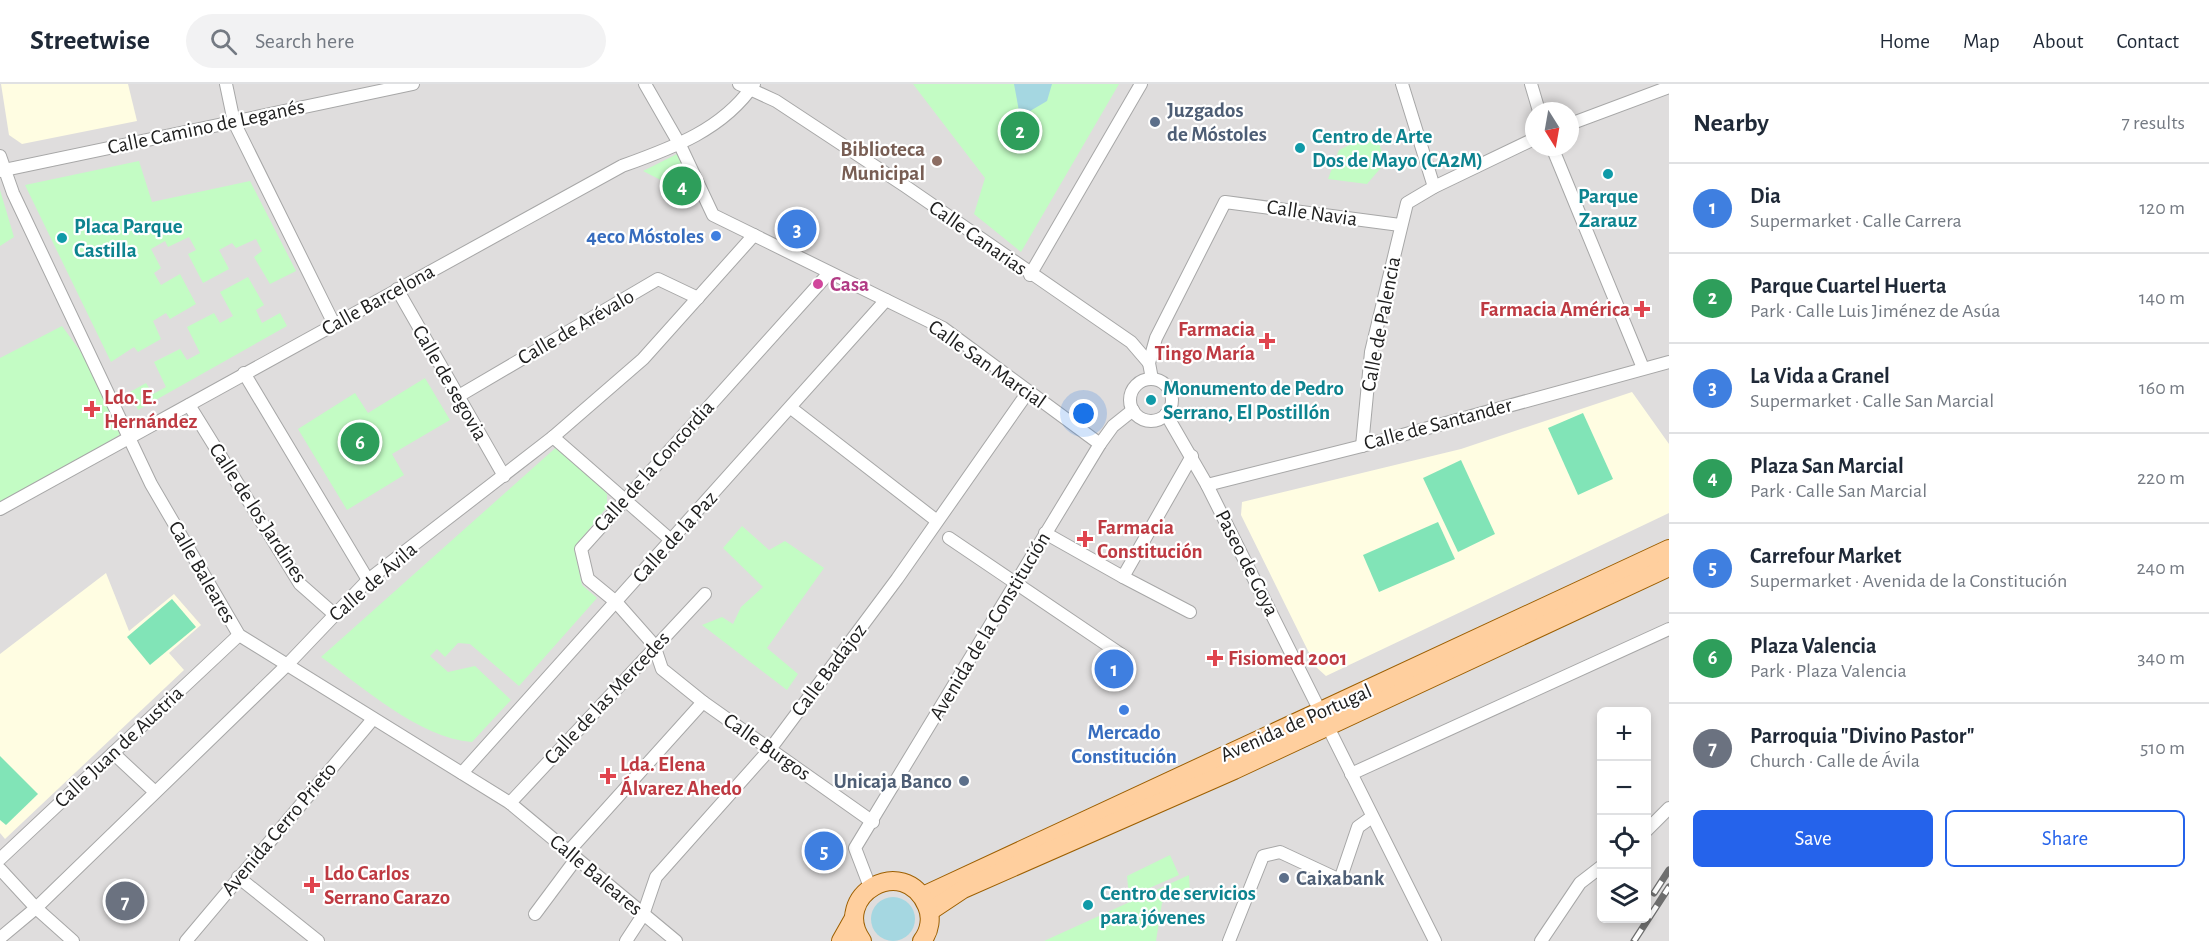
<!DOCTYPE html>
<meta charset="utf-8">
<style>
body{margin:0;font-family:"Alegreya Sans",sans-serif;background:#f2f2f3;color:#1f2937}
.controls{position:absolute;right:18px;bottom:18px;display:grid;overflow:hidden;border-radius:9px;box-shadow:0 3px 9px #0003}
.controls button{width:54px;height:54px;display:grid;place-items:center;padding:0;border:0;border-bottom:2px solid #e0e1e3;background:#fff;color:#1f2937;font:30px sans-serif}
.compass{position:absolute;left:1525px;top:18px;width:54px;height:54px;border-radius:50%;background:#fff;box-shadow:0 3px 9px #0003;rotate:169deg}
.you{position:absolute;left:1084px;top:330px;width:21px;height:21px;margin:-15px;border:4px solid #fff;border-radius:50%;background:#1a73e8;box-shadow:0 0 0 9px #1a73e833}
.badge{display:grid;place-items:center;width:39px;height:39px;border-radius:50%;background:#2563eb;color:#fff;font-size:20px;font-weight:700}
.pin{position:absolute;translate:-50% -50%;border:3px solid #fff;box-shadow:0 2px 6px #0006}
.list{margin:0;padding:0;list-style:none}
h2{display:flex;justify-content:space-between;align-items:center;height:78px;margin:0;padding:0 24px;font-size:26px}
h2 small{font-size:20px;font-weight:400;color:#747a83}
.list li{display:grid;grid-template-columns:39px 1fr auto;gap:18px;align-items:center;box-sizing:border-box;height:90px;padding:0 24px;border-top:2px solid #e0e1e3}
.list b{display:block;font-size:22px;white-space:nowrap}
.list p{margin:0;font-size:20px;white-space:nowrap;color:#747a83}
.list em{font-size:20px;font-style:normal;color:#747a83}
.actions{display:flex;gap:12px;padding:18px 24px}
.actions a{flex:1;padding:14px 0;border:2px solid #2563eb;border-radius:9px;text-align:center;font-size:21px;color:#2563eb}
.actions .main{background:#2563eb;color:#fff}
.icon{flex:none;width:33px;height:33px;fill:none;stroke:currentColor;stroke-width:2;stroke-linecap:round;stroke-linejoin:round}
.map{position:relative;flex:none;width:1669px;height:857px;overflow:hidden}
header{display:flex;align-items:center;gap:36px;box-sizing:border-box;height:84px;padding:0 30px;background:#fff;border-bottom:2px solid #e0e1e3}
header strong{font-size:28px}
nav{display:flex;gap:33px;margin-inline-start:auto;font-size:21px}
.search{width:420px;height:54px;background:#f2f2f3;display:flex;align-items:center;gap:15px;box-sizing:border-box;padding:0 21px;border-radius:33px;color:#747a83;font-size:22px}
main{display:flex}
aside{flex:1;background:#fff}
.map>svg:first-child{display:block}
</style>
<header>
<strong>Streetwise</strong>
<div class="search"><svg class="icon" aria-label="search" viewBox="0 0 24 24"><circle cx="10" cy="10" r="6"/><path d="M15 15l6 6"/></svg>Search here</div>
<nav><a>Home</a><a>Map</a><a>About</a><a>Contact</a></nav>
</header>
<main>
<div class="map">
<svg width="1669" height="857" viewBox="0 0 1669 857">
<rect width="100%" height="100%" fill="#f1ede7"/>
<!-- residential -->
<path fill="#dfdddd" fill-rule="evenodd" d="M0 0H1669V857H0ZM1534 27H1570V63H1534ZM1602 628H1646V834H1602Z"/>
<!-- education -->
<g fill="#fffde2">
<polygon points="1,0 128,0 137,37 22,60 9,51"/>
<polygon points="1632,308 1669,360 1669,429 1326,592 1316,583 1241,431 1242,418 1461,365"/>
<polygon points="106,489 129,547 174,510 201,541 169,569 184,586 5,755 0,749 0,570"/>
</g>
<!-- park -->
<g fill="#c3fcc4">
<polygon points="913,0 1119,0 1021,168 974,130 985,94"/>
<polygon points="1376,48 1385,79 1367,100 1328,95 1339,66"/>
<polygon points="677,70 700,116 643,87"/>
<polygon points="139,77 152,118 250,97 296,187 270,200 254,173 262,167 256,155 236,164 232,159 219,166 229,185 203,199 188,170 196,166 189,153 168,163 165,157 151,165 161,184 154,189 161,201 180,190 196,220 170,235 166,229 153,237 161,255 138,268 134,263 111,278 25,101"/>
<polygon points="0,106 14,153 0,162"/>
<polygon points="248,193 264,221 256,226 262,239 280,229 287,242 138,326 130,308 146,299 153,310 166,303 154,278 180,265 187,276 200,269 187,243 214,229 220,239 233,232 220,208"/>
<polygon points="62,242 89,279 121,350 0,422 0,274"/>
<polygon points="425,294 450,336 392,370 404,391 347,426 298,345 355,309 368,329"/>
<path d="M561 359 607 410V423L574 464 582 501 597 514 519 602 470 560 458 559 445 573 437 565 430 572 448 588 475 582 511 616 472 658C419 654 363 603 321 573Z"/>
<polygon points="742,442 769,466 785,457 824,484 767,564 798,590 787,606 702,541 722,533 733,540 741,523 763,503 723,464"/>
<polygon points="1170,771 1179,791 1129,813 1127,792"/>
<polygon points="1189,791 1190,813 1169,812 1162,819 1156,857 1044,857"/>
</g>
<!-- pitch -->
<g fill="#81e4b7">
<polygon points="1583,329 1613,395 1578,411 1548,344"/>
<polygon points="1461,376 1495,450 1458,468 1423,394"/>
<polygon points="1438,438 1455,475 1379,508 1363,471"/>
<polygon points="172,515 196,543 150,581 127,553"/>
<polygon points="0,672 38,710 6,741 0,736"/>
</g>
<!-- water -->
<g fill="#a5d7e1">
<polygon points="1014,0 1052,0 1047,17 1025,30 1019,27"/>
<circle cx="893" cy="835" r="22"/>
</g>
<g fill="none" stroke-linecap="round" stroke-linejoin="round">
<defs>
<g id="street">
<polyline points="226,0 234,38 334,240"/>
<polyline points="645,0 680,61 713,131 943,244 1100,360"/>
<polyline points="739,0 776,17 905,102 1131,258 1149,279"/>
<polyline points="1402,0 1434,103"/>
<polyline points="1531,0 1539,27"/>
<polyline points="1570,40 1669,3"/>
<polyline points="1552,63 1643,284"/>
<polyline points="0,72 13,109 151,400 239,551 510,719 676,857"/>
<polyline points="0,87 413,0"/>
<polyline points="829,189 581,465 588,495 616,518 654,561 662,585 703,618 873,738"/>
<polyline points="1030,191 1141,0"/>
<polyline points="397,205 504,392"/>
<polyline points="244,289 368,496"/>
<polyline points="1152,295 1149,279 1156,254 1225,118 1400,141"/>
<circle cx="1151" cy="316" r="21"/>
<polyline points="457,313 658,195 698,214"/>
<polyline points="189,321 300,500 334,530"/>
<polyline points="791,324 937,437"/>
<polyline points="1166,330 1207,401 1435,857"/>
<polyline points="553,353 672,457"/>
<polyline points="1362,362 1371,268 1407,119 1434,103 1534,55"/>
<polyline points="1207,401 1362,362 1669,278"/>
<path d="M0 425 622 82C672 64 723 46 754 0"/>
<polyline points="1045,449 1123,493 1192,372"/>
<polyline points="949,454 1125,573"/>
<polyline points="1123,493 1190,528"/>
<polyline points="113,669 155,708"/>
<polyline points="462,689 886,216"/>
<polyline points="1351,690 1669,545"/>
<polyline points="510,719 705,510"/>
<polyline points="1646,747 1669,724"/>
<polyline points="568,768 703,618"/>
<polyline points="0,775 239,551"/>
<polyline points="0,785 36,824 73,857"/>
<polyline points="238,793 318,857"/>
<polyline points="870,803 855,764 1100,360 1113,342 1133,326"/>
<polyline points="535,830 576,775"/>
<polyline points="0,854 36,824 287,581 368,496 553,353 643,275 754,151"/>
<polyline points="186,857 373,635"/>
<polyline points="626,857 643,831 656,793 771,664 897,495 1028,308"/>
<polyline points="1229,857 1263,772 1280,768 1340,796 1358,743 1372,733"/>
<polyline points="1541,857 1580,799 1602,782"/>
</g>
<g id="primary">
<polyline points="923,812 1669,465"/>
<polyline points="930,827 963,805 1234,686 1669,483"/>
<polyline points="841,857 854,834"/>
<path d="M862 857C830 812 904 768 927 822 932 833 930 847 922 857"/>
</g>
</defs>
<!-- street casing -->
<use href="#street" stroke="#a7a7a7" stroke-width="14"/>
<!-- primary casing -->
<use href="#primary" stroke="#9d5f00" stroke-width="20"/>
<!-- street -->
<use href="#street" stroke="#fff" stroke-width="12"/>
<!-- primary -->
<use href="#primary" stroke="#ffcf9e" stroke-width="18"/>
<defs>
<g id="rail">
<polyline points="1654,809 1669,786"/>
<polyline points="1634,857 1669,803"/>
</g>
</defs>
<!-- rail casing -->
<use href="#rail" stroke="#6e6e6e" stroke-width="7"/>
<!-- rail -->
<use href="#rail" stroke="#fff" stroke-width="4.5" stroke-dasharray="14" stroke-linecap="butt"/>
</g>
<!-- markers -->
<g fill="#5c6f8a" stroke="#fff" stroke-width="2">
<circle cx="1155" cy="38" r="6"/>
<circle cx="964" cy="697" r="6"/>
<circle cx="1284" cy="794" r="6"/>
</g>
<g fill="#0f9aa8" stroke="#fff" stroke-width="2">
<circle cx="1300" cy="64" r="6"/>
<circle cx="1608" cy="90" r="6"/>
<circle cx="62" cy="154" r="6"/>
<circle cx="1151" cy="316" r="6"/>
<circle cx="1088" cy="821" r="6"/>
</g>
<circle fill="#8d6e63" stroke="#fff" stroke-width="2" cx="937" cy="77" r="6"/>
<g fill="#3f7fe0" stroke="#fff" stroke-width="2">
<circle cx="716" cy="152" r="6"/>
<circle cx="1124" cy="626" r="6"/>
</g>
<circle fill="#d1479c" stroke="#fff" stroke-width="2" cx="818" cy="200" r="6"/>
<g fill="#e0444e" stroke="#fff" stroke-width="2">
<path d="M1639 216h6v6h6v6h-6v6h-6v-6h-6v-6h6z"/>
<path d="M1264 248h6v6h6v6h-6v6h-6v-6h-6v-6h6z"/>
<path d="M89 316h6v6h6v6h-6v6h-6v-6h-6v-6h6z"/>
<path d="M1082 446h6v6h6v6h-6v6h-6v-6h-6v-6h6z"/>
<path d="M1212 565h6v6h6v6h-6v6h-6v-6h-6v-6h6z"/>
<path d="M605 683h6v6h6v6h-6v6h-6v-6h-6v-6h6z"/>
<path d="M309 792h6v6h6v6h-6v6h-6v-6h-6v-6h6z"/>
</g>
<g text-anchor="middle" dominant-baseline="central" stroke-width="4.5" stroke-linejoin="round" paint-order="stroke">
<!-- service labels -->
<g font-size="21" font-weight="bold" fill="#4e5e75" stroke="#fff" text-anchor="start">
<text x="1167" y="26">Juzgados<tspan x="1167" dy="24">de Móstoles</tspan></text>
<text x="952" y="697" text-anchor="end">Unicaja Banco</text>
<text x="1296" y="794">Caixabank</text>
</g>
<!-- street labels -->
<g font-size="21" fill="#202020" stroke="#fff">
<text transform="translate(206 43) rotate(-12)">Calle Camino de Leganés</text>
<text transform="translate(1312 129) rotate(8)">Calle Navia</text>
<text transform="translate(978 154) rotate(35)">Calle Canarias</text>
<text transform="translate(378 216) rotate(-29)">Calle Barcelona</text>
<text transform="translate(1381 240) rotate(-79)">Calle de Palencia</text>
<text transform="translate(576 243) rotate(-30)">Calle de Arévalo</text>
<text transform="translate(987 280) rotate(35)">Calle San Marcial</text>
<text transform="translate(450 299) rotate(60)">Calle de segovia</text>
<text transform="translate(1438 340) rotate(-15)">Calle de Santander</text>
<text transform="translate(654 382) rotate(-48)">Calle de la Concordia</text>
<text transform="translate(258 429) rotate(57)">Calle de los Jardines</text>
<text transform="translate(675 453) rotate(-48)">Calle de la Paz</text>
<text transform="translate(1247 479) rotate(63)">Paseo de Goya</text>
<text transform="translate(202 488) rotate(60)">Calle Baleares</text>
<text transform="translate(373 498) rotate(-41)">Calle de Ávila</text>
<text transform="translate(990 542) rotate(-59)">Avenida de la Constitución</text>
<text transform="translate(829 586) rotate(-53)">Calle Badajoz</text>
<text transform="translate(607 614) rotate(-47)">Calle de las Mercedes</text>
<text transform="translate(1296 639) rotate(-24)">Avenida de Portugal</text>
<text transform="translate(119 663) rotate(-43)">Calle Juan de Austria</text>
<text transform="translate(767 663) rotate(35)">Calle Burgos</text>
<text transform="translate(279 745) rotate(-50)">Avenida Cerro Prieto</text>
<text transform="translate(596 791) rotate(40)">Calle Baleares</text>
</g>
<!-- culture labels -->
<g font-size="21" font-weight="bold" fill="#0d838f" stroke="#fff" text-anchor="start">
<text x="1312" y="52">Centro de Arte<tspan x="1312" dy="24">Dos de Mayo (CA2M)</tspan></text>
<text x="1608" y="112" text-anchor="middle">Parque<tspan x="1608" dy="24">Zarauz</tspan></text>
<text x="74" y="142">Placa Parque<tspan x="74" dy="24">Castilla</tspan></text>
<text x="1163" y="304">Monumento de Pedro<tspan x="1163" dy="24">Serrano, El Postillón</tspan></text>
<text x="1100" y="809">Centro de servicios<tspan x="1100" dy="24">para jóvenes</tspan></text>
</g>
<!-- education labels -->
<g font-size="21" font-weight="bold" fill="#785e54" stroke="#fff" text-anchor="end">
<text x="925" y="65">Biblioteca<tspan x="925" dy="24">Municipal</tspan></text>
</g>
<!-- shop labels -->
<g font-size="21" font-weight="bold" fill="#366cbe" stroke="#fff" text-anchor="end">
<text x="704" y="152">4eco Móstoles</text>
<text x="1124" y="648" text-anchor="middle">Mercado<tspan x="1124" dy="24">Constitución</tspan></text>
</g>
<!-- hotel labels -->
<g font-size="21" font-weight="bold" fill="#b23c85" stroke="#fff" text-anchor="start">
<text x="830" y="200">Casa</text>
</g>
<!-- health labels -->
<g font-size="21" font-weight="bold" fill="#be3a42" stroke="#fff" text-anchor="start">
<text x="1630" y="225" text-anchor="end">Farmacia América</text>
<text x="1255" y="245" text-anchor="end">Farmacia<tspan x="1255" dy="24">Tingo María</tspan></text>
<text x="104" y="313">Ldo. E.<tspan x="104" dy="24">Hernández</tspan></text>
<text x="1097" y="443">Farmacia<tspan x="1097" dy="24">Constitución</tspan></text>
<text x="1228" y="574">Fisiomed 2001</text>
<text x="620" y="680">Lda. Elena<tspan x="620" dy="24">Álvarez Ahedo</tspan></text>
<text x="324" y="789">Ldo Carlos<tspan x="324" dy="24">Serrano Carazo</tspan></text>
</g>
</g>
</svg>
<div class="controls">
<button>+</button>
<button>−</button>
<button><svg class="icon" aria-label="locate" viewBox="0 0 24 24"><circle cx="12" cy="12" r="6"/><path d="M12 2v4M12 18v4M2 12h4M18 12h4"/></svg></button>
<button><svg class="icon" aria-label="layers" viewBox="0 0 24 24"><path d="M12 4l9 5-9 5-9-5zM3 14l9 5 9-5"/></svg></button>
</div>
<svg class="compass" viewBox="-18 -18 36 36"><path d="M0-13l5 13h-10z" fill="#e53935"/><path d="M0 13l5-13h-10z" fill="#747a83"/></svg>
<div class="you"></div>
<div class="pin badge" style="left:1114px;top:585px;background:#3f7fe0">1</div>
<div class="pin badge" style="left:1020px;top:47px;background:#2e9e5b">2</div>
<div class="pin badge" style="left:797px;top:145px;background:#3f7fe0">3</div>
<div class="pin badge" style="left:682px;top:102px;background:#2e9e5b">4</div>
<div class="pin badge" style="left:824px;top:767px;background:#3f7fe0">5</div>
<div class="pin badge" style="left:360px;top:358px;background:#2e9e5b">6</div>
<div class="pin badge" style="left:125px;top:817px;background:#6b7280">7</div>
</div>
<aside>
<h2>Nearby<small>7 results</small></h2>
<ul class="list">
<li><span class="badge" style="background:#3f7fe0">1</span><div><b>Dia</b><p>Supermarket · Calle Carrera</p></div><em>120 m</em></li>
<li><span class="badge" style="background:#2e9e5b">2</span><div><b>Parque Cuartel Huerta</b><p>Park · Calle Luis Jiménez de Asúa</p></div><em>140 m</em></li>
<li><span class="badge" style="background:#3f7fe0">3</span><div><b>La Vida a Granel</b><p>Supermarket · Calle San Marcial</p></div><em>160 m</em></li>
<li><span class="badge" style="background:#2e9e5b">4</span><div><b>Plaza San Marcial</b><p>Park · Calle San Marcial</p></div><em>220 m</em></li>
<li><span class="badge" style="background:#3f7fe0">5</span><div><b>Carrefour Market</b><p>Supermarket · Avenida de la Constitución</p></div><em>240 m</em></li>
<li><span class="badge" style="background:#2e9e5b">6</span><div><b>Plaza Valencia</b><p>Park · Plaza Valencia</p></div><em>340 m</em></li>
<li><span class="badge" style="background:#6b7280">7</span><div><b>Parroquia &quot;Divino Pastor&quot;</b><p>Church · Calle de Ávila</p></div><em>510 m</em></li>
</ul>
<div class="actions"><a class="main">Save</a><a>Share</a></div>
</aside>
</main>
